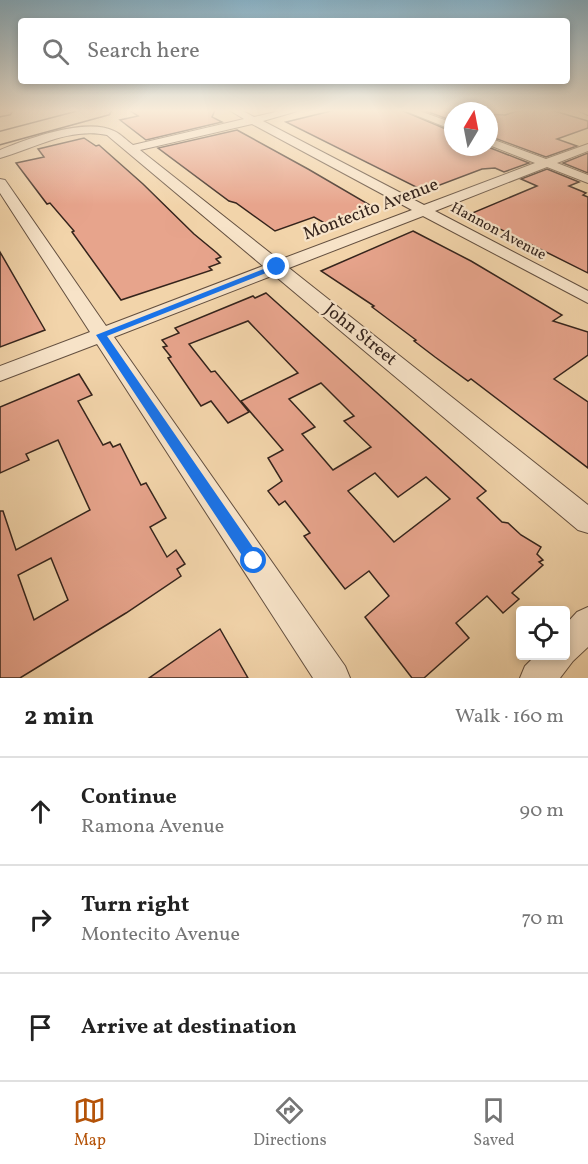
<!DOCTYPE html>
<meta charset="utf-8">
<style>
body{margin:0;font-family:Vollkorn,serif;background:#f6f6f6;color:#222}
.controls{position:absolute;right:18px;bottom:18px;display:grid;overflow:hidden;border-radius:6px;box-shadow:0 3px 9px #0003}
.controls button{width:54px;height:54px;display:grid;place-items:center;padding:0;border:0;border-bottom:2px solid #e0e0e0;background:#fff;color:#222;font:30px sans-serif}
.compass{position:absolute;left:444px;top:102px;width:54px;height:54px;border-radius:50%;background:#fff;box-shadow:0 3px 9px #0003;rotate:10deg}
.stop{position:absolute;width:18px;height:18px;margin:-14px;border:4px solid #1a73e8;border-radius:50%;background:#fff}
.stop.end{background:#1a73e8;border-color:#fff;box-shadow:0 2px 6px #0008}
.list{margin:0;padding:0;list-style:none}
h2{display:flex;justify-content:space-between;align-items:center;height:78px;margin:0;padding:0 24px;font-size:26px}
h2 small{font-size:20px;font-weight:400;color:#767676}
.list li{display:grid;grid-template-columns:39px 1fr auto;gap:18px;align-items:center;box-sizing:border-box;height:108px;padding:0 24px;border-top:2px solid #e0e0e0}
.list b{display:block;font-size:22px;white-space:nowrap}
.list p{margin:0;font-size:20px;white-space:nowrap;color:#767676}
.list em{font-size:20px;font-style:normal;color:#767676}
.icon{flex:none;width:33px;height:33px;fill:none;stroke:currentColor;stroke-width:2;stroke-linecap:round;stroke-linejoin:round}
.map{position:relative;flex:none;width:588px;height:678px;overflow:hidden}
.search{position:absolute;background:#fff;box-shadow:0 3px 9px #0003;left:18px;right:18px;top:18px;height:66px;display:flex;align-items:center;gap:15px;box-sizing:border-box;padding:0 21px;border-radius:6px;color:#767676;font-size:22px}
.sheet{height:402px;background:#fff}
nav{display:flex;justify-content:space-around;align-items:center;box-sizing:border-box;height:84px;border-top:2px solid #e0e0e0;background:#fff;font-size:16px;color:#767676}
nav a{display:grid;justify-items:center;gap:3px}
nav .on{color:#b45309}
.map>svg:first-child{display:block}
</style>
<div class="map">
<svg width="588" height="678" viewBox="0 0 588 678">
<rect width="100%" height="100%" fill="#f2d4aa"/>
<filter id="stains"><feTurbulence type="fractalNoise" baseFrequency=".00333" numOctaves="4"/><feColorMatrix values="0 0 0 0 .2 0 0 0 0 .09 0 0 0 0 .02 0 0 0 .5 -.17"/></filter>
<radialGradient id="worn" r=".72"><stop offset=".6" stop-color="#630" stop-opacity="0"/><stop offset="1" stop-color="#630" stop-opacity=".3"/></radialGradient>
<!-- building -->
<g fill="#e7a48c" stroke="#35241c" stroke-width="1.5" fill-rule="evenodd">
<polygon points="129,110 215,110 212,117 222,122 146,140 120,120 138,116"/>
<polygon points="335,110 401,110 453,132 453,147 488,147 529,163 504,172 495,168 482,169 424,191 286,122"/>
<polygon points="423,110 477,110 480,111 453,111 453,121"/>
<polygon points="521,110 551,110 588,121 588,128 557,139 577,146 546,157 489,136 489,114 505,115"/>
<polygon points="237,130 308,169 375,208 328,225 314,217 275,231 236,203 229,201 158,148"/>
<polygon points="84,138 96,146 99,145 143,184 194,234 217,253 221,257 216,259 220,263 209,267 212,270 121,300 72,232 74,231 50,203 47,204 16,163 44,157 38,149"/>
<polygon points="588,153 588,173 563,163"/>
<polygon points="547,169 579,182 569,186 586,193 583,195 588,197 588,273 470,214 537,186 521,179"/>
<polygon points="413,231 471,261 562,315 553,321 588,332 588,355 554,379 588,402 588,468 471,379 468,381 435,357 414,341 416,340 372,307 374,306 321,271"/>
<polygon points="0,252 45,330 0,347"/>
<path d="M266 293 486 491 477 498 502 522 508 523 521 535 541 547 537 554 543 560 539 562 543 565 512 593 519 599 503 613 487 596 456 623 469 638 424 678H412L365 617 389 596 369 571 345 589 304 536 310 533 285 501 279 505 268 491 282 481 268 458 283 450 241 401 298 373 248 321 189 344 211 372 215 371 249 412 228 423 211 401 201 406 168 358 171 357 163 347 167 346 162 340 179 333 175 328 253 296 255 298ZM321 383 354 416 344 421 371 447 333 470 302 434 315 427 289 399ZM375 473 398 497 426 477 450 499 394 542 348 491Z"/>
<path d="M79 374 92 395 78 401 103 445 110 442 113 447 120 444 141 485 146 483 166 518 150 527 167 557 176 550 185 564 177 569 181 576 126 613 20 678H0V511H3L16 550 90 510 58 440 26 454 29 460 0 473V407ZM51 558 68 600 34 620 18 575Z"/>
<polygon points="220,629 248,678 149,678"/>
</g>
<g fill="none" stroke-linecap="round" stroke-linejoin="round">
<defs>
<g id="minor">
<path d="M229 110H241L254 117 284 110H301L263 121 424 205 535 163 489 145V138L546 159 588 144V151L557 163 588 175V183L547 167 435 211 588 291V303L423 216 289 268 588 505V533L578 530 274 275 114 337 345 666 350 678H313L97 344 0 381V366L90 332 0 193V179L5 180 106 326 263 266 107 135C70 127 35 148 0 158V150C27 139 86 117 114 131 121 134 127 141 133 145L244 119ZM252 124 412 210 279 260 140 150Z"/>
<polygon points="403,110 417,110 453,123 453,130"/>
<polygon points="577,110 588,110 588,115"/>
<polygon points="588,607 588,647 573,661 560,678 520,678 525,666 535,656 566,656 566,624 577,612"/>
</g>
<g id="motorway">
<polygon points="0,110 12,110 10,114 0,116"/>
<polygon points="84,110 111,110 109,114 0,144 0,132"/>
</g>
</defs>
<!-- minor casing -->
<use href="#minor" stroke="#645040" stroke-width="2"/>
<!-- motorway casing -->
<use href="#motorway" stroke="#35241c" stroke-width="3"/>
<!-- minor -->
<use href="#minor" fill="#f7e3c8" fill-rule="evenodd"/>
<!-- motorway -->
<use href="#motorway" fill="#f2d4aa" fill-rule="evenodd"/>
</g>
<!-- sky -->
<linearGradient id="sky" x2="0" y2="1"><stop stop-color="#89b6ce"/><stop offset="0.54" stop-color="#f9ecd9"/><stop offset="1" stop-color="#f9ecd9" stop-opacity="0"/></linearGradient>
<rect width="588" height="205" fill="url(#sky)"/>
<!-- route -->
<polygon fill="#1a73e8" points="274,265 281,267 107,336 259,556 261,561 259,566 254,568 249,566 96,335"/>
<g text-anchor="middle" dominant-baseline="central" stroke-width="4.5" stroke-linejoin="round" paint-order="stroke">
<!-- far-street labels -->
<g font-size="15" fill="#35241c" stroke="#f7e3c8">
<text transform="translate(498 232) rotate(28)">Hannon Avenue</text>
</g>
<!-- street labels -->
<g font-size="18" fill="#35241c" stroke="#f7e3c8">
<text transform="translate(371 210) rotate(-21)">Montecito Avenue</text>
<text transform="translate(360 335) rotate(39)">John Street</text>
</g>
</g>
<rect width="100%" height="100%" filter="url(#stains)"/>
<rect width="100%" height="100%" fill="url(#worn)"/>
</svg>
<div class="controls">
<button><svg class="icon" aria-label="locate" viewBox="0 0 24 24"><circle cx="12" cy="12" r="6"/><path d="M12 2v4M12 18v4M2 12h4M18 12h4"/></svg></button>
</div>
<svg class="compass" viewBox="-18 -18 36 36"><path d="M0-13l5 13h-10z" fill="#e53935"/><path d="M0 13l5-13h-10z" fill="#767676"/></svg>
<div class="stop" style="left:254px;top:561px"></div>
<div class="stop end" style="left:277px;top:267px"></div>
<div class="search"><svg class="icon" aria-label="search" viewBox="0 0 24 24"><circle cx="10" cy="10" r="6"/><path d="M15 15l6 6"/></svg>Search here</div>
</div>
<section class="sheet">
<h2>2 min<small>Walk · 160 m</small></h2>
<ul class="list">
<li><svg class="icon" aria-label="ahead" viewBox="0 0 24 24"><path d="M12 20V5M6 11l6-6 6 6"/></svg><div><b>Continue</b><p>Ramona Avenue</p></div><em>90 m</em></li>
<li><svg class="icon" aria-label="right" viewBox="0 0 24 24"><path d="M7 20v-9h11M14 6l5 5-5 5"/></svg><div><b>Turn right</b><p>Montecito Avenue</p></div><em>70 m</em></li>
<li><svg class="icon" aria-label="arrive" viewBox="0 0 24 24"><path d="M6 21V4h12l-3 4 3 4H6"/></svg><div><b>Arrive at destination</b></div></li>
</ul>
</section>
<nav>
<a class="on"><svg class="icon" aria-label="map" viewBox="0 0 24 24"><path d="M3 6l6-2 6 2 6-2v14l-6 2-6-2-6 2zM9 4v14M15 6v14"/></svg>Map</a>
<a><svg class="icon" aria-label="directions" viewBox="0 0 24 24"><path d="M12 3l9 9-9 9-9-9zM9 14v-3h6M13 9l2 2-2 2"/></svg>Directions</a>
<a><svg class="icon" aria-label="saved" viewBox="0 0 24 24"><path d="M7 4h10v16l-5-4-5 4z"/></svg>Saved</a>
</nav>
